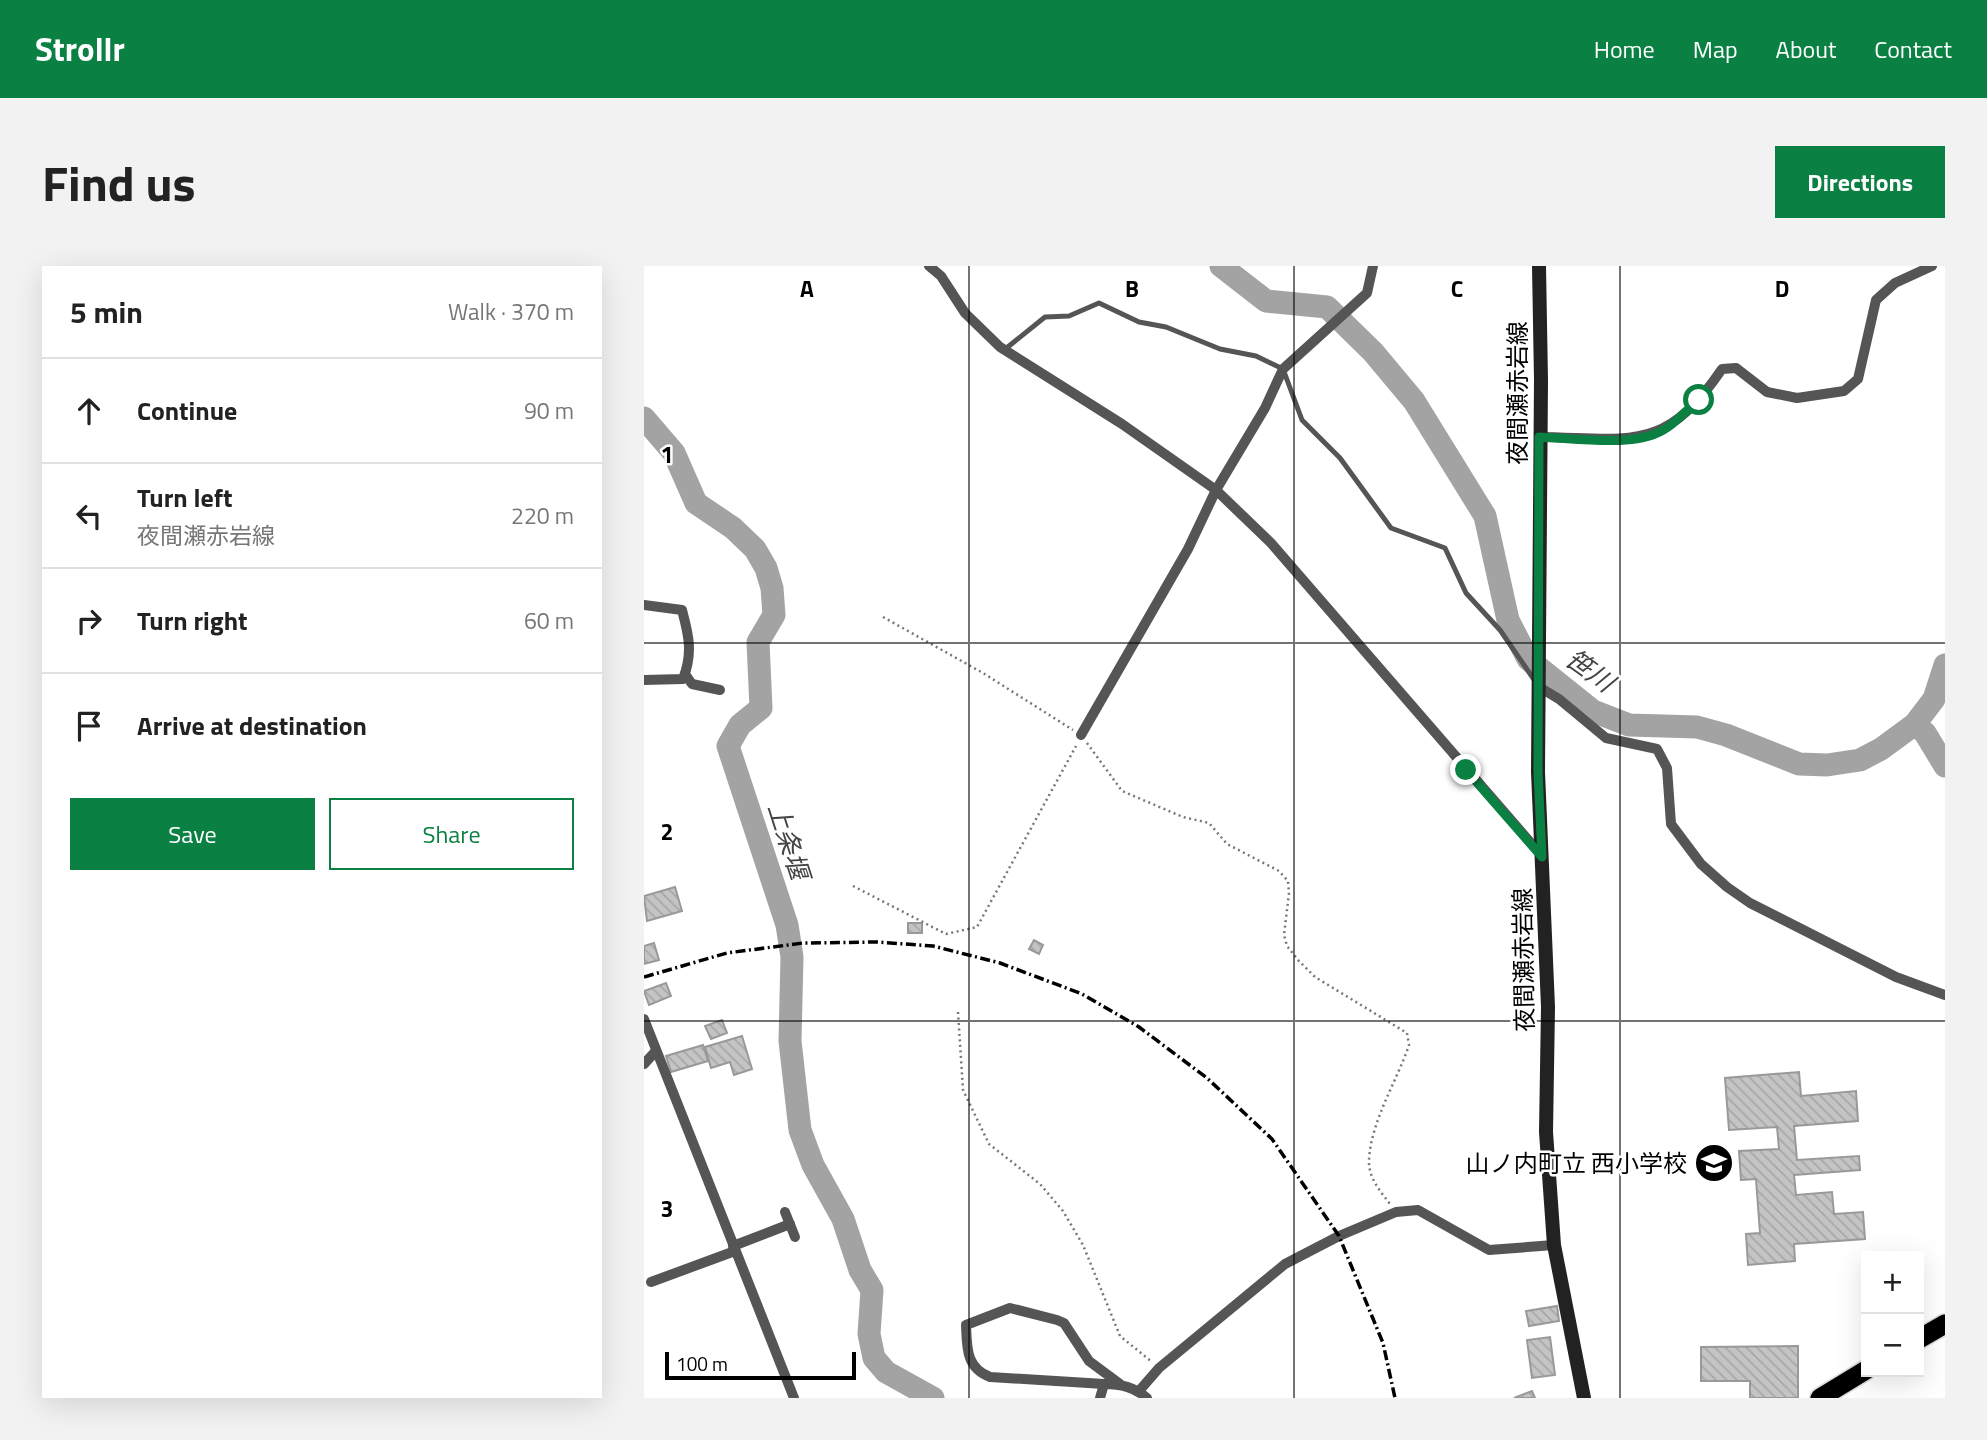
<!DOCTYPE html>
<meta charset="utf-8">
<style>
body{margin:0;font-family:"Titillium Web","Noto Sans JP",sans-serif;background:#f2f2f2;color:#222}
.controls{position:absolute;right:21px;bottom:21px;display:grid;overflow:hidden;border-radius:0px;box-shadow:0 7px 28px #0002}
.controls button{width:63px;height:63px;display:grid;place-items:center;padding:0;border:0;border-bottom:2px solid #e0e0e0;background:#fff;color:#222;font:35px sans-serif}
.scale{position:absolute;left:21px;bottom:18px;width:191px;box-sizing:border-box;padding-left:7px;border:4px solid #000;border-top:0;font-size:19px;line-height:24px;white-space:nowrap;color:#000;-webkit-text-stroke:5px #fff;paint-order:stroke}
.stop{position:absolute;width:21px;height:21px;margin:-16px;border:5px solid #0b8043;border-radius:50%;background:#fff}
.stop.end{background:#0b8043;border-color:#fff;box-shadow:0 2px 7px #0008}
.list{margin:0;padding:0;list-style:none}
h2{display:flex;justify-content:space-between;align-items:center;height:91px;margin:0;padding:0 28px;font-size:30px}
h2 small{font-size:23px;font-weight:400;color:#767676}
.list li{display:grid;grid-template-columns:46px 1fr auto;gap:21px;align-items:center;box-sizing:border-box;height:105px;padding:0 28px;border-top:2px solid #e0e0e0}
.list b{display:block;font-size:26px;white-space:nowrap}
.list p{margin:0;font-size:23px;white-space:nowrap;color:#767676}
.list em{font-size:23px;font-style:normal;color:#767676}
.actions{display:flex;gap:14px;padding:21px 28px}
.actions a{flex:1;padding:16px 0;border:2px solid #0b8043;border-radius:0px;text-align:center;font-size:24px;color:#0b8043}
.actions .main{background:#0b8043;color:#fff}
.icon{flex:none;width:38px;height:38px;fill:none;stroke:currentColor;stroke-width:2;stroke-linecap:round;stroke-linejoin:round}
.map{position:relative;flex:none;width:1301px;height:1132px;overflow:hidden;border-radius:0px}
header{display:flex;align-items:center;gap:42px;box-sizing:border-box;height:98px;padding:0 35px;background:#0b8043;color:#fff}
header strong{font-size:33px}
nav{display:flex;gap:38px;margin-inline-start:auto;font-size:24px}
.intro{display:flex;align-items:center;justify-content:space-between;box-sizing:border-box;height:168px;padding:0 42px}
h1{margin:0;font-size:49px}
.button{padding:18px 32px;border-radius:0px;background:#0b8043;color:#fff;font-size:24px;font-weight:700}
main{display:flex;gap:42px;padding:0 42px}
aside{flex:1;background:#fff;border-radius:0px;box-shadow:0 7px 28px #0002}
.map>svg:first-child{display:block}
</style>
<header>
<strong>Strollr</strong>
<nav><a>Home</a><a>Map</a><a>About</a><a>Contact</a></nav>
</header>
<div class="intro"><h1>Find us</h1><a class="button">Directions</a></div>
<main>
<aside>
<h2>5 min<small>Walk · 370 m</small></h2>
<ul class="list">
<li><svg class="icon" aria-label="ahead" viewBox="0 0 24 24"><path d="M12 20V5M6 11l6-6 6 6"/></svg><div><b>Continue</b></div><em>90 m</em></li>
<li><svg class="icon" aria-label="left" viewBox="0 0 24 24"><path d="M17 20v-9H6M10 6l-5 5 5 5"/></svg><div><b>Turn left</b><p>夜間瀬赤岩線</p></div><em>220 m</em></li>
<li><svg class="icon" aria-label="right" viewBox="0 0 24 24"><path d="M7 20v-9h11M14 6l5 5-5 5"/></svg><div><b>Turn right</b></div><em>60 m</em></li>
<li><svg class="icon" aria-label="arrive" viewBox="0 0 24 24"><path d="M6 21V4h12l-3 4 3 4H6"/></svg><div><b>Arrive at destination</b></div></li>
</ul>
<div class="actions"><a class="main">Save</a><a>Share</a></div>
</aside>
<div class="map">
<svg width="1301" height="1132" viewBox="0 0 1301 1132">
<defs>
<pattern id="building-back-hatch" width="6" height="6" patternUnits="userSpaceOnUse" patternTransform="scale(1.75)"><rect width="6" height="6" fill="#c4c4c4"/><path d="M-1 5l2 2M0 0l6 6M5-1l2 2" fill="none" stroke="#a7a7a7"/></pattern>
</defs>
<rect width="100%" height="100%" fill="#fff"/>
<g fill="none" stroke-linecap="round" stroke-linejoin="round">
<!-- river -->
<g stroke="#a3a3a3" stroke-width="23">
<polyline points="577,0 622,35 683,41 729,86 770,135 841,250 864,354 884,393 949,445 985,459 1053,461 1082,469 1155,498 1183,499 1216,494 1237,483 1271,458 1290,433 1301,399"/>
<polyline points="0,152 30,187 52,237 89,262 111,283 122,302 128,322 130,349 114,376 117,442 96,459 84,480 143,659 148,691 146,775 156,864 169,899 199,953 216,1004 228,1024 225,1068 230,1092 242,1106 289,1132"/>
<polyline points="1271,458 1281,467 1301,500"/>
</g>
</g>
<!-- building -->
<g fill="url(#building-back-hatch)" stroke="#999" stroke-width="2">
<polygon points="31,621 38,645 3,655 0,630"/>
<rect x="264" y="657" width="14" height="10"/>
<polygon points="390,674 399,679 395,688 385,683"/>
<polygon points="10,677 15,694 0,698 0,680"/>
<polygon points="22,717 27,730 5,739 0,725"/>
<polygon points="78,754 83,767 67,773 61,760"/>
<polygon points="98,770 108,803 90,809 86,796 67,802 61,781"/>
<polygon points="59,779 64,795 27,806 22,790"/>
<polygon points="1155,806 1157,830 1212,825 1214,855 1150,860 1153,894 1215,890 1216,904 1150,909 1152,929 1188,926 1190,948 1219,946 1221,973 1150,978 1151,995 1104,999 1102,968 1116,967 1112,913 1097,914 1095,885 1135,883 1133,861 1085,864 1081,812"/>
<polygon points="913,1040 915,1055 885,1060 882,1045"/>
<polygon points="906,1071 911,1109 888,1112 883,1074"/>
<polygon points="1154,1080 1154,1132 1106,1132 1106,1115 1057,1115 1057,1081"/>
<polygon points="888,1125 891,1132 870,1132"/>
</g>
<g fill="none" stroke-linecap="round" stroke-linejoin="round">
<defs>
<g id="highway">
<polyline points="1275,1073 1301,1058"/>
<polyline points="1176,1132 1222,1104"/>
</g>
</defs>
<!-- highway casing -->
<use href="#highway" stroke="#dbdbdb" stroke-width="22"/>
<!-- path -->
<g stroke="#777" stroke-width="2.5" stroke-dasharray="2 3.5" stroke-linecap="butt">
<polyline points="239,351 339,407 429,464"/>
<path d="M443 477 478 525 539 551 565 557 583 578 635 605 644 615 645 627 640 669 643 680 654 694 671 711 763 767 765 779C753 815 727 855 725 894 724 911 736 925 746 938"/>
<polyline points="209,620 302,668 333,661 432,480"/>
<polyline points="314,746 319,824 345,878 396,918 419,945 439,979 476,1070 508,1096"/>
</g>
<!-- lane -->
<polyline stroke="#555" stroke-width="5" points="360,84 401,51 425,50 455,37 495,56 522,61 576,83 612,90 639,103 658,154 696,192 747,262 801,282 822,327 856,364 891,415"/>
<!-- street -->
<g stroke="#555" stroke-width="10">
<polyline points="285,0 297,10 321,47 356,81 478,158 572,224 627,277 899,591"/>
<path d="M895 171C987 172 1020 188 1078 103L1092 102 1123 126 1153 132 1200 125 1214 113 1232 34 1251 17 1288 0"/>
<path d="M0 339 38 344C45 370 49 387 39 413L0 414"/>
<polyline points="41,408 48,418 76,424"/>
<polyline points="895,421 915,433 962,472 1013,483 1023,502 1027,558 1057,598 1083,621 1106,637 1252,711 1301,729"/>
<polyline points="437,469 544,283 572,224 621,142 639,103 723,27 729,0"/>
<polyline points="0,753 150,1132"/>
<polyline points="0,798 11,786"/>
<polyline points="141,946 151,971"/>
<polyline points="89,980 146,958"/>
<polyline points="7,1016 91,985"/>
<path d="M460 1118 346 1111C322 1102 323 1082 322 1059L366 1042 413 1054 420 1057 445 1095 476 1118"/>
<polyline points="495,1125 515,1102 641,998 695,970 752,946 774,944 845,984 910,979"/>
<path d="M456 1132 460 1118C477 1118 490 1121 503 1132"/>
</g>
<!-- secondary -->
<polyline stroke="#222" stroke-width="14" points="895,0 897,114 894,506 904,741 902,866 910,979 940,1132"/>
<!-- highway -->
<use href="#highway" stroke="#000" stroke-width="19"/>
<!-- rail -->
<polyline stroke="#000" stroke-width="3.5" stroke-dasharray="10 3.5 2 3.5" stroke-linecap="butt" points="0,711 83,687 159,677 233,676 289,680 356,697 438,728 495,761 563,812 628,873 695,970 739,1077 751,1132"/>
</g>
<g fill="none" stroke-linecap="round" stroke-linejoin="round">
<!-- route -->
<path stroke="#0b8043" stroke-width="9" d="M822 504 898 591 894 506 895 171C927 172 982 180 1011 168 1028 162 1041 145 1055 134"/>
</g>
<!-- grid -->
<path fill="none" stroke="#000" stroke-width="2" stroke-opacity="0.55" d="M325 0V1132M650 0V1132M976 0V1132M0 377H1301M0 755H1301"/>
<!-- icons -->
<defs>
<symbol id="school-disc" viewBox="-11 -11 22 22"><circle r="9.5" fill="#000" stroke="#fff"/><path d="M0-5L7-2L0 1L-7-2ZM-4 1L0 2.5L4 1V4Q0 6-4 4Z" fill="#fff"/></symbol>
</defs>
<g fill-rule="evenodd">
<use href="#school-disc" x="1048" y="875" width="44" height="44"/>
</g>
<g text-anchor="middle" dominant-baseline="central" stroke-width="5" stroke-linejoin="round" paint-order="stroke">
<!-- street labels -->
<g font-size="24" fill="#000" stroke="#fff">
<text transform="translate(873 127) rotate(-90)">夜間瀬赤岩線</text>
<text transform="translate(879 694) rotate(-91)">夜間瀬赤岩線</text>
</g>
<!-- poi labels -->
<g font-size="24" fill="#000" stroke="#fff" text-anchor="end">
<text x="1043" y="897">山ノ内町立 西小学校</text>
</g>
<!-- water labels -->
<g font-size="26" font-style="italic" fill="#444" stroke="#fff">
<text transform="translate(946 404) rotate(36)">笹川</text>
<text transform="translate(145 575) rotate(72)">上条堰</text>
</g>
</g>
<g font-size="23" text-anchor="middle" font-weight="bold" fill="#000" stroke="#fff" stroke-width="5" stroke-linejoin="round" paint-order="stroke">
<text x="163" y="31">A</text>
<text x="488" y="31">B</text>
<text x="813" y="31">C</text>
<text x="1138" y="31">D</text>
<text x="23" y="197">1</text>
<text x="23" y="574">2</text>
<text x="23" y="951">3</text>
</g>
</svg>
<div class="controls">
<button>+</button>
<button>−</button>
</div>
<div class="scale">100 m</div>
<div class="stop" style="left:1055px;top:134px"></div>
<div class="stop end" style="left:822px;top:504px"></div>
</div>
</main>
